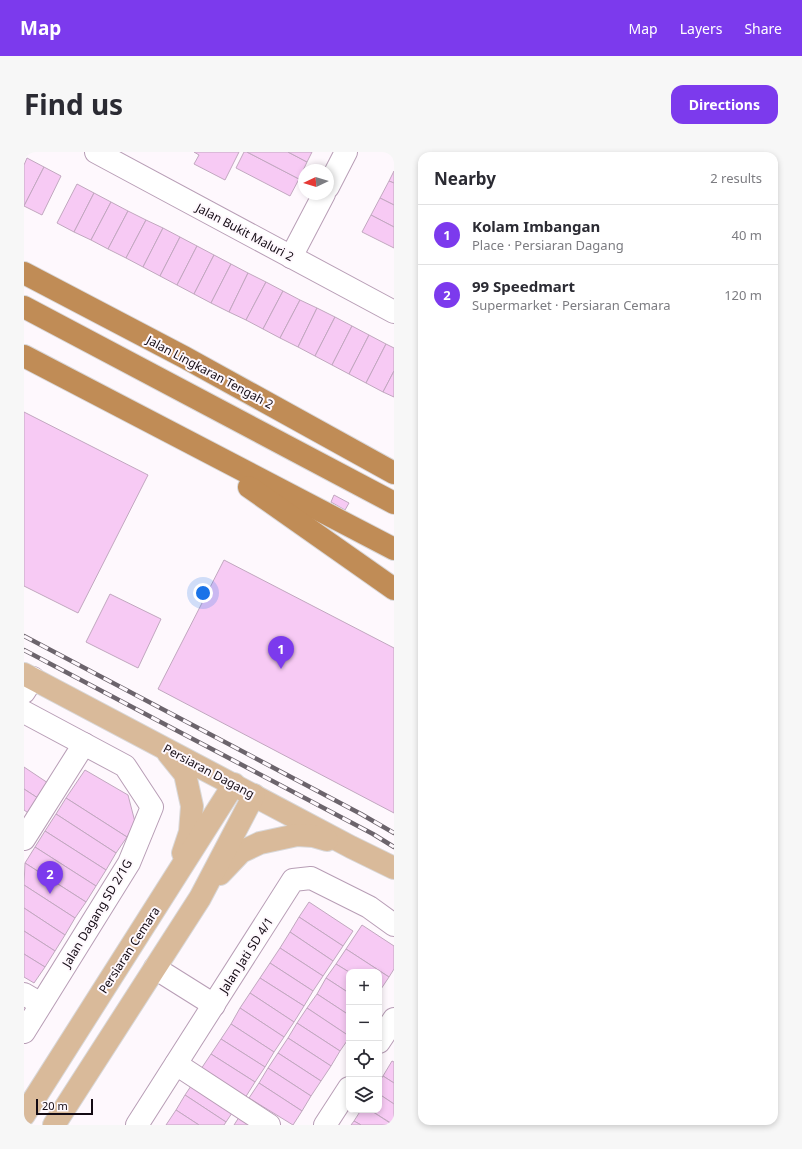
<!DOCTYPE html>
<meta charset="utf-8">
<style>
body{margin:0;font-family:"Noto Sans",sans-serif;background:#f7f7f7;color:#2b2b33}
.controls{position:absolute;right:12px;bottom:12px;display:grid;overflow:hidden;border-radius:8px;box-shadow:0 2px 6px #0003}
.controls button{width:36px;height:36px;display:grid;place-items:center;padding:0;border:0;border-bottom:1px solid #e1e1e2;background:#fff;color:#2b2b33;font:20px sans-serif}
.compass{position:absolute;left:274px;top:12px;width:36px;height:36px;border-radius:50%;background:#fff;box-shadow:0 2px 6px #0003;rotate:266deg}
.scale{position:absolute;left:12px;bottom:10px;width:57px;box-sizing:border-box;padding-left:4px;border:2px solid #130a13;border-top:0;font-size:11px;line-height:14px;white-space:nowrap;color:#130a13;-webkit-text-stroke:3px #fef8fd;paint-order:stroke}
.you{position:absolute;left:179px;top:441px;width:14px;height:14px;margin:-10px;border:3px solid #fff;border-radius:50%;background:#1a73e8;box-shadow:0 0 0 6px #1a73e833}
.badge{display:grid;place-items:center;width:26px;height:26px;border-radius:50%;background:#7c3aed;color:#fff;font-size:13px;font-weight:700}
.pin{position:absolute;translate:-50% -33px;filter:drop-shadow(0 1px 2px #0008)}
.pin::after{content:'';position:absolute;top:21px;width:14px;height:12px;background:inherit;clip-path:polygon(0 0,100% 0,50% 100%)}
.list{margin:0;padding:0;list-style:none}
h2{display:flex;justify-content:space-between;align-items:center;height:52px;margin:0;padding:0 16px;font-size:17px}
h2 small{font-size:13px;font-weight:400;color:#7c7c81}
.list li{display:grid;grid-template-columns:26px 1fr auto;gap:12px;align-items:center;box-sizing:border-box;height:60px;padding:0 16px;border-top:1px solid #e1e1e2}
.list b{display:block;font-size:15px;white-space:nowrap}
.list p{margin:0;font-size:13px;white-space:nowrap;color:#7c7c81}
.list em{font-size:13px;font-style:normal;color:#7c7c81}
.icon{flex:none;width:22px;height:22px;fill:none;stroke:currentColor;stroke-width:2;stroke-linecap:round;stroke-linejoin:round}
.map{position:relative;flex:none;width:370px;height:973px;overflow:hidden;border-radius:12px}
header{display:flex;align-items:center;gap:24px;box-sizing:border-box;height:56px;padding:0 20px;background:#7c3aed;color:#fff}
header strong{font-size:19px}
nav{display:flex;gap:22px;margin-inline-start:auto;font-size:14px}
.intro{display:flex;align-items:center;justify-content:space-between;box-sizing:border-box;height:96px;padding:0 24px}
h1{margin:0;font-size:28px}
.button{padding:10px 18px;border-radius:12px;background:#7c3aed;color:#fff;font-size:14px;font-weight:700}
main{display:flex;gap:24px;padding:0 24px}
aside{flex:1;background:#fff;border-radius:12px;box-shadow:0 2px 6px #0003}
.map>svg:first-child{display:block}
</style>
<header>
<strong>Map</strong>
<nav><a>Map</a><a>Layers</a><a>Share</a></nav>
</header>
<div class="intro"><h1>Find us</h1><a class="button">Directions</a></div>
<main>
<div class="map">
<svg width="370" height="973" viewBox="0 0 370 973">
<rect width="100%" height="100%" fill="#fef8fd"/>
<!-- building -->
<g fill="#f7caf4" stroke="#c1a7bf">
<polygon points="170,0 215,0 201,28 170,12 175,3"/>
<polygon points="220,0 223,0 275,27 266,44 212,16"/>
<polygon points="223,0 264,0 283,10 275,27"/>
<polygon points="264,0 288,0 283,10"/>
<polygon points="3,6 20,15 0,54 0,13"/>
<polygon points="20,15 37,24 18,63 0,54"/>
<polygon points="370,19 370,31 365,29"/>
<polygon points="365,29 370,31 370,53 356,46"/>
<polygon points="53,32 70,41 50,80 33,71"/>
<polygon points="70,41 87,50 67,88 50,80"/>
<polygon points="356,46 370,53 370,75 347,63"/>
<polygon points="87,50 104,59 84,97 67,88"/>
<polygon points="104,59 122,68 102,106 84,97"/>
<polygon points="347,63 370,75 370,96 338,80"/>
<polygon points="122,68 139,76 119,115 102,106"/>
<polygon points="139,76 156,85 136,124 119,115"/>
<polygon points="156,85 173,94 153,133 136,124"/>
<polygon points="173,94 190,103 170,142 153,133"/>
<polygon points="190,103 207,112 187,151 170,142"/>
<polygon points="207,112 224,121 205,160 187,151"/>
<polygon points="224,121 242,130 222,168 205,160"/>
<polygon points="242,130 259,139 239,177 222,168"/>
<polygon points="259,139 276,148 256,186 239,177"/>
<polygon points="276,148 293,156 274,195 256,186"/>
<polygon points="293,156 311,165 291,204 274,195"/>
<polygon points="311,165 328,174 308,213 291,204"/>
<polygon points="328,174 345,183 325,222 308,213"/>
<polygon points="345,183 362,192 342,231 325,222"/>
<polygon points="362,192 370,196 370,219 359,240 342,231"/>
<polygon points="370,219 370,245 359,240"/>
<polygon points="0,260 124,323 54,461 0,434"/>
<polygon points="310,343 325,351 321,358 307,350"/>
<polygon points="200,408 370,496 370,661 134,537"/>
<polygon points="86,442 137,467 114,516 62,490"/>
<polygon points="0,615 30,635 20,650 0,637"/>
<polygon points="61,618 104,643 111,670 103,685 42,646"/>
<polygon points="0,637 20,650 10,665 0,658"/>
<polygon points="42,646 103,685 92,701 32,662"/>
<polygon points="32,662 92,701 82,718 21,679"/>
<polygon points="21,679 82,718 72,734 11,695"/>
<polygon points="11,695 72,734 62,750 1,711"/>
<polygon points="1,711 62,750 51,766 0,733"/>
<polygon points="0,733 51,766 41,783 0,756"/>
<polygon points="285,750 329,779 319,794 275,765"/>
<polygon points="0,756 41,783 31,799 0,779"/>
<polygon points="275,765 319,794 309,809 266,780"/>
<polygon points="338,773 370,794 370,817 365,825 322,797"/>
<polygon points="0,779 31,799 21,815 0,802"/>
<polygon points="266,780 309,809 299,824 256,796"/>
<polygon points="256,796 299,824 289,839 246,811"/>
<polygon points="322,797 365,825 355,840 355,820 325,820 312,812"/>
<polygon points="0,802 21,815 10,831 0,825"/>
<polygon points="246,811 289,839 280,854 236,826"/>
<polygon points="312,812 325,820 325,841 302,826"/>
<polygon points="236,826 280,854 270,870 226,841"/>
<polygon points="302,826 325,841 325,863 293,842"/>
<polygon points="226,841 270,870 260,885 216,856"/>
<polygon points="293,842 325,863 325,884 283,856"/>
<polygon points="216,856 260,885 250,900 207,872"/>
<polygon points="283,856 325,884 325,886 316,899 273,871"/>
<polygon points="273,871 316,899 307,914 264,886"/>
<polygon points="207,872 250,900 241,915 197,887"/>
<polygon points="264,886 307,914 297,929 254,901"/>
<polygon points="197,887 241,915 231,930 187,902"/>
<polygon points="254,901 297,929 287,944 244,916"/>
<polygon points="187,902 231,930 221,946 177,917"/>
<polygon points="368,909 370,910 370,931 359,924"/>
<polygon points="244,916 287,944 278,959 235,931"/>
<polygon points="359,924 370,931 370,952 355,942 355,930"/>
<polygon points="171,928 212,955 202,970 161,943"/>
<polygon points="235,931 278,959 269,973 225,946"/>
<polygon points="355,942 370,952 370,973 346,958 355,958"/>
<polygon points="161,943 202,970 200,973 175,973 152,958"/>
<polygon points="152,958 175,973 142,973"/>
<polygon points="337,958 346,958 369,973 337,973 330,969"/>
<polygon points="219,959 240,973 210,973"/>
<polygon points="330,969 337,973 327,973"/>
</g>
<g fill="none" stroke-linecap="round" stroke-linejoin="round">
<defs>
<g id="minor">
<polyline points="72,0 370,160"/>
<polyline points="304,35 322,0"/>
<polyline points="267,105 300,42"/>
<polyline points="0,540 9,526"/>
<polyline points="0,560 101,614 128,655 105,711 0,880"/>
<polyline points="0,687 60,592"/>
<polyline points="131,816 190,853"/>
<polyline points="0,842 17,852"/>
<polyline points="355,890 370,867"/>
<polyline points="152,912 245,973"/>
<polyline points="113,973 269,728 287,726 345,755 370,773"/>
<polyline points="301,973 325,936"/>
</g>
<g id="major">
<polyline points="0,522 327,695 370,716"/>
<polyline points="144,601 161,622 168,654 166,680 159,701"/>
<polyline points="196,722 217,700 236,691 273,683 289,684 303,688"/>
<polyline points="0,963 210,632"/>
<polyline points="30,973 176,746 230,643"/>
</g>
<g id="highway">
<polyline points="0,121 160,205 370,321"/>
<polyline points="0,155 370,351"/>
<polyline points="0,204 370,397"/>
<polyline points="225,335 370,437"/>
</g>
</defs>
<!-- minor casing -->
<use href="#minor" stroke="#b89eb6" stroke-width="24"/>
<!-- major casing -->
<use href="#major" stroke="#d9d8d9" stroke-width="24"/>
<!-- highway casing -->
<use href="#highway" stroke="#d9d8d9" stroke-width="24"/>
<!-- minor -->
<use href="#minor" stroke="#fff" stroke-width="22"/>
<!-- major -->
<use href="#major" stroke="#d9ba9a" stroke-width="22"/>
<!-- highway -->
<use href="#highway" stroke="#c08c56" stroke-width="22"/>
<defs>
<g id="rail">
<polyline points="0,484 337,662 370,681"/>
<polyline points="0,498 349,682 370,695"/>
</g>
</defs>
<!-- rail casing -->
<use href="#rail" stroke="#6c646c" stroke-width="4.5"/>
<!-- rail -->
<use href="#rail" stroke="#fef8fd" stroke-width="3" stroke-dasharray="9" stroke-linecap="butt"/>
</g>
<g text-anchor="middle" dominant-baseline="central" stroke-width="4" stroke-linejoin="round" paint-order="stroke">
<!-- street labels -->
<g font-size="12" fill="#130a13" stroke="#fef8fd">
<text transform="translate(221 80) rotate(28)">Jalan Bukit Maluri 2</text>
<text transform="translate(186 220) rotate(28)">Jalan Lingkaran Tengah 2</text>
<text transform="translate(185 619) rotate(28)">Persiaran Dagang</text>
<text transform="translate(73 761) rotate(-59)">Jalan Dagang SD 2/1G</text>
<text transform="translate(105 798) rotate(-57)">Persiaran Cemara</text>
<text transform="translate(222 803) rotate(-57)">Jalan Jati SD 4/1</text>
</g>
</g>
</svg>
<div class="controls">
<button>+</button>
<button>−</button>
<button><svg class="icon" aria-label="locate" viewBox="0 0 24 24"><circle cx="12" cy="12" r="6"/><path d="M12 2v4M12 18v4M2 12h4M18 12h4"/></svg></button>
<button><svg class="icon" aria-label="layers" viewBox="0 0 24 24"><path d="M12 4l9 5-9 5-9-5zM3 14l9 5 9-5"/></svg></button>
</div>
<svg class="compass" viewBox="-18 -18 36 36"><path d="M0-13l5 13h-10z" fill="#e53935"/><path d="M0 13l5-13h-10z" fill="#7c7c81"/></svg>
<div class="scale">20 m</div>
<div class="you"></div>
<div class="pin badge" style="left:257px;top:517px">1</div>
<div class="pin badge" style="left:26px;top:742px">2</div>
</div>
<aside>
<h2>Nearby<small>2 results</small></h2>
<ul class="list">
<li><span class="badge">1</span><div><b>Kolam Imbangan</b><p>Place · Persiaran Dagang</p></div><em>40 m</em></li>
<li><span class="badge">2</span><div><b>99 Speedmart</b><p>Supermarket · Persiaran Cemara</p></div><em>120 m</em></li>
</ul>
</aside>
</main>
